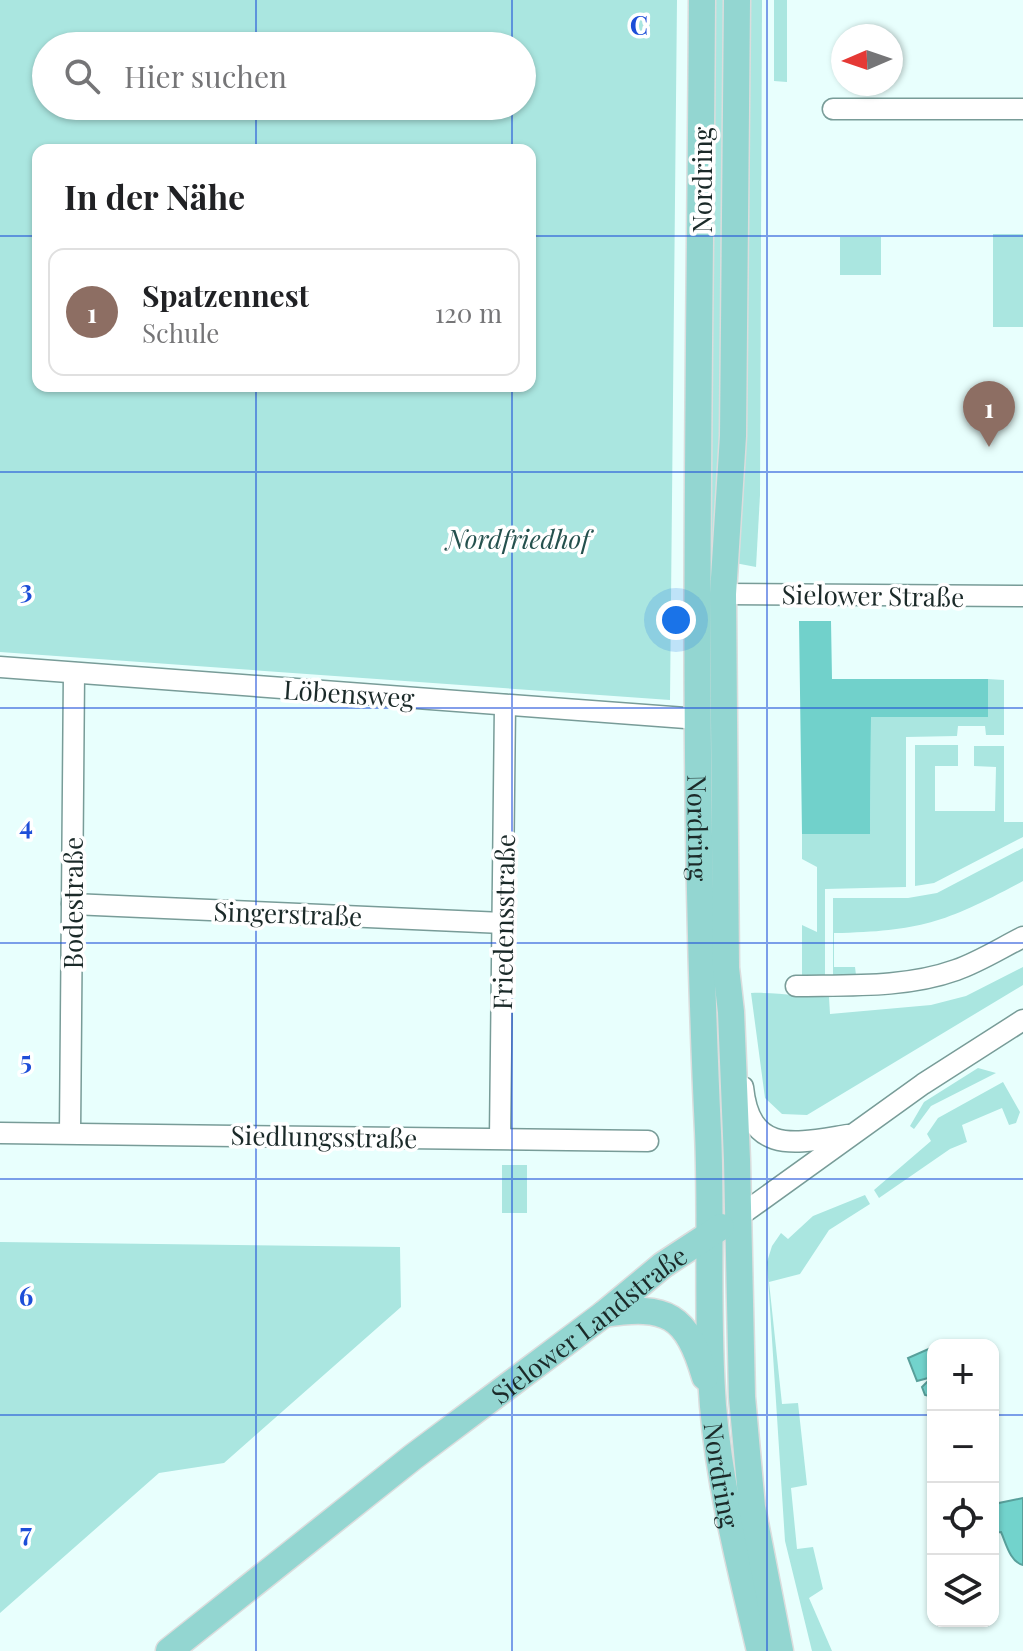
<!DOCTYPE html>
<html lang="de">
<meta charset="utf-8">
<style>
body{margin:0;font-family:"Playfair Display",serif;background:#f6f6f6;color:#202124}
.controls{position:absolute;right:24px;bottom:24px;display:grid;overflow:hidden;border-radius:16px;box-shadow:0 2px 6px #0004}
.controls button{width:72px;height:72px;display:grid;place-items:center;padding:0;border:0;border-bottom:2px solid #e0e0e0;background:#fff;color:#202124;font:40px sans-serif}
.compass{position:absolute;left:831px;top:24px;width:72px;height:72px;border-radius:50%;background:#fff;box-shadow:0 2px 6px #0004;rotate:268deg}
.you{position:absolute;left:676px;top:620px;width:28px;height:28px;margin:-20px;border:6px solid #fff;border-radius:50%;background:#1a73e8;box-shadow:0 0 0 12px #1a73e833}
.badge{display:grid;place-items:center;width:52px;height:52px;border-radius:50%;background:#971f7b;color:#fff;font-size:26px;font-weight:700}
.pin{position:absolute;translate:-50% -66px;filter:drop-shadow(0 2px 4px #0008)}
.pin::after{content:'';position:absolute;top:42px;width:28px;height:24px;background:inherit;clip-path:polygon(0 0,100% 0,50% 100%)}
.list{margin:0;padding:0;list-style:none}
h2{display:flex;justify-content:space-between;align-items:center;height:104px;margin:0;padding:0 32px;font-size:34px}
h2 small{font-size:26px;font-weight:400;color:#757577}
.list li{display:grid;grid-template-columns:52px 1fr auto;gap:24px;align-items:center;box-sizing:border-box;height:128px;margin:0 16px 16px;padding:0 16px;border:2px solid #e0e0e0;border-radius:16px}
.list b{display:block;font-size:30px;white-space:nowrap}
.list p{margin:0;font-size:26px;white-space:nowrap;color:#757577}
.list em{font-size:26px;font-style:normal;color:#757577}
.icon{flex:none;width:44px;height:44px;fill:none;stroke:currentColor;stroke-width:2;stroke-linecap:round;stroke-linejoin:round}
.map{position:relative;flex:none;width:1023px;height:1651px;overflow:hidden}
.search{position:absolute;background:#fff;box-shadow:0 2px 6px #0004;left:32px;top:32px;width:504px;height:88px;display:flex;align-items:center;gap:20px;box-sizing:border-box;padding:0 28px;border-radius:44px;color:#757577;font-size:30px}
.panel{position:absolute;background:#fff;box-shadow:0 2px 6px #0004;left:32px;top:144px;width:504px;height:248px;border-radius:16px}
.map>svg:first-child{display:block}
</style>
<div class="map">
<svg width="1023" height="1651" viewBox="0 0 1023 1651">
<rect width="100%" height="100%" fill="#e8fffd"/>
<!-- green -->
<g fill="#aae6e0" fill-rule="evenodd">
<path d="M0 0H677L670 700 0 652ZM46 46H522V106H46ZM38 150H530V386H38Z"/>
<polygon points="711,0 728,0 725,424 714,632 706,556"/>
<polygon points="749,0 762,0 760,495 756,567 735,563"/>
<polygon points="774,0 787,0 787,82 774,81"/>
<rect x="993" y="234" width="30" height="93"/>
<rect x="840" y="237" width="41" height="38"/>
<polygon points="988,679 1004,680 1004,735 986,735 985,726 958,726 957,736 906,737 906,887 825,889 825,976 802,976 802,925 817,932 817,867 802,859 802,834 870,834 871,717 988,717"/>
<polygon points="915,745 958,745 958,766 935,766 935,811 995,811 996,767 974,766 974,746 1004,746 1004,822 1023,822 1023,837 934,883 915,886"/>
<path d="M1023 848V881C946 922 922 931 834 933V967H855L856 975H833V898H908L937 893Z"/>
<path d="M1023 967V985L807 1115 782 1114 765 1098 751 993C779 992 802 997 829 997L830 1014 931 1005 966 996Z"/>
<polygon points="978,1068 996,1073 931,1106 914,1129 910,1126 924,1102"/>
<polygon points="1003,1082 1020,1112 1016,1123 1009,1125 1002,1108 962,1125 967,1142 950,1149 879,1198 874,1190 931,1141 927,1134 938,1118"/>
<rect x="502" y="1165" width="25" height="48"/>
<polygon points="865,1195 870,1204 829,1230 800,1274 769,1282 782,1404 798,1403 807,1485 791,1488 797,1549 813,1547 823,1589 809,1598 832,1651 812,1651 785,1541 767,1262 772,1246 781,1233 788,1239 813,1216"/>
<polygon points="0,1242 400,1247 401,1307 224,1463 159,1473 0,1613"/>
</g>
<!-- forest -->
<polygon fill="#71d1cb" points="799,621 831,621 832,679 988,679 988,717 871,717 870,834 802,834"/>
<!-- water -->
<g fill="#72d3cc" stroke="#58a09b" stroke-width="2">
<polygon points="933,1347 933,1397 925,1395 922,1387 932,1377 917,1381 908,1358"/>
<path d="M1023 1498V1565C1010 1562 1006 1543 1001 1532L993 1533V1509L999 1503Z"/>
</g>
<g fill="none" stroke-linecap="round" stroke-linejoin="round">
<defs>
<g id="minor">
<polyline points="833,109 1023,109"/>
<polyline points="723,594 1023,596"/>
<polyline points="0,667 699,719"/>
<polyline points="72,904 503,923"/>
<path d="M796 986C849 985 906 988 956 970 979 962 1001 948 1023 937"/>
<path d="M743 1087C750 1156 796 1143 848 1135"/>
<polyline points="0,1133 648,1141"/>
<polyline points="70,1133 74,673"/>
<polyline points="500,1138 505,705"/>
<polyline points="738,1217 923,1084 1023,1020"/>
</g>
<g id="major">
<path id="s1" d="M702 0C700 377 690 755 708 1132 712 1223 706 1315 713 1406 720 1490 741 1570 760 1651"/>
<polyline points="737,0 733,436 723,594 726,968 731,1012 737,1160 742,1397 752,1507 780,1651"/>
<path d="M604 1314C667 1304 687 1315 705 1377"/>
<path id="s2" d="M169 1651 413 1457 604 1314 663 1265 721 1227"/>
</g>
</defs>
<!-- minor casing -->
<use href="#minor" stroke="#789c98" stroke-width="23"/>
<!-- major casing -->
<use href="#major" stroke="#dbdddd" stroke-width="29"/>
<!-- minor -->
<use href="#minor" stroke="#fff" stroke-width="20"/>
<!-- major -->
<use href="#major" stroke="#93d6d1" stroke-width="26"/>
</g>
<!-- grid -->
<path fill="none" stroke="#1d4ed8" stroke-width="2" stroke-opacity="0.55" d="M256 0V46M512 0V46M767 0V1651M256 106V150M512 106V150M0 236H38M530 236H1023M256 386V1651M512 386V1651M0 472H1023M0 708H1023M0 943H1023M0 1179H1023M0 1415H933M993 1415H1023"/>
<g text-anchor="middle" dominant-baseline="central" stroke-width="7" stroke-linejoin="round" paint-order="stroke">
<!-- street labels -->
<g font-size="26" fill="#1b2a29" stroke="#fff">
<text transform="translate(701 180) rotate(-90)">Nordring</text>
<text transform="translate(873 595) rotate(1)">Sielower Straße</text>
<text transform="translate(349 693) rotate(4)">Löbensweg</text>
<text stroke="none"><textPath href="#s1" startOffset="828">Nordring</textPath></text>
<text transform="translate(72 903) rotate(-90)">Bodestraße</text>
<text transform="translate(288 913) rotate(2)">Singerstraße</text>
<text transform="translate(503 922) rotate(-89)">Friedensstraße</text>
<text transform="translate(324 1136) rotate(1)">Siedlungsstraße</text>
<text stroke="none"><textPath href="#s2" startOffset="532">Sielower Landstraße</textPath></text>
<text stroke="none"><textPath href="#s1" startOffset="1476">Nordring</textPath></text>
</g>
<!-- park labels -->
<g font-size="26" font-style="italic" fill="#25514e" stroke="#fff">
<text x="518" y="538">Nordfriedhof</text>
</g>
</g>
<g font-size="26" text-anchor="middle" font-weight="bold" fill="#1d4ed8" stroke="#fff" stroke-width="7" stroke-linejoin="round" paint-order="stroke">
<text x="639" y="35">C</text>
<text x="26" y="599">3</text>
<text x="26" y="835">4</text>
<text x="26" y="1070">5</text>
<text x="26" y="1306">6</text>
<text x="26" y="1542">7</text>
</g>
</svg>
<div class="controls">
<button>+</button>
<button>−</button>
<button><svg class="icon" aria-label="locate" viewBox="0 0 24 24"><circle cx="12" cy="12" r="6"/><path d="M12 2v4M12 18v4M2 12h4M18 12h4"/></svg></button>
<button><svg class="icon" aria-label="layers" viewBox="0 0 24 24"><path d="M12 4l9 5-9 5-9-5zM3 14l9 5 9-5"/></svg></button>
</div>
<svg class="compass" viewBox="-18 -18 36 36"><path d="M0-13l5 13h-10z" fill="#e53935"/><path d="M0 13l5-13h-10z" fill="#757577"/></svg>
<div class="you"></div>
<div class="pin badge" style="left:989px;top:447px;background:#8d6e63">1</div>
<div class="search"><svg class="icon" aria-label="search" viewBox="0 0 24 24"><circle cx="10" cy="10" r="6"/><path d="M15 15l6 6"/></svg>Hier suchen</div>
<section class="panel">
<h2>In der Nähe<small></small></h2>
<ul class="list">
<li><span class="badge" style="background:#8d6e63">1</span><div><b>Spatzennest</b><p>Schule</p></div><em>120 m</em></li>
</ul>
</section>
</div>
